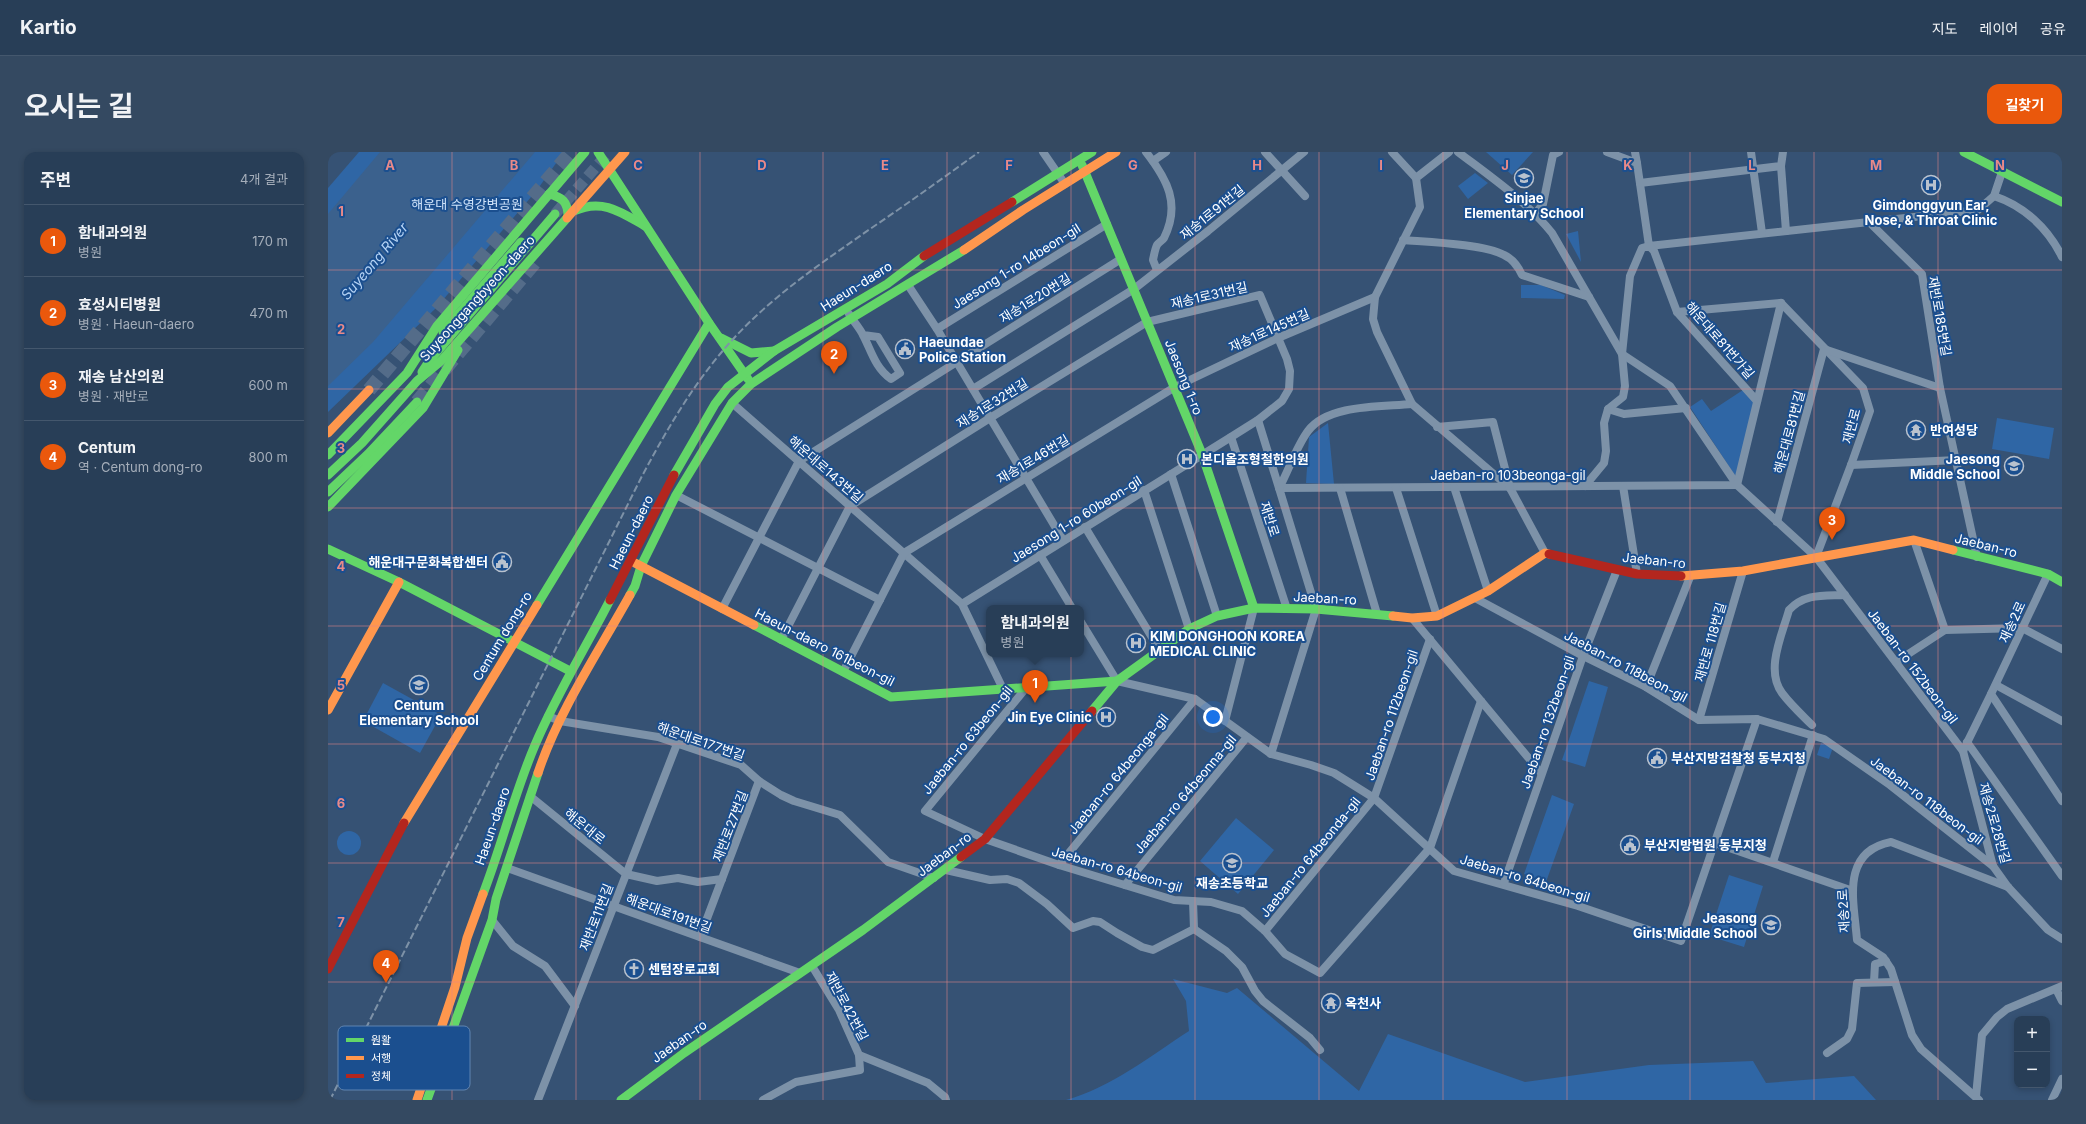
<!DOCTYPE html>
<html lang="ko">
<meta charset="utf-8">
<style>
body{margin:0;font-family:Inter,"Noto Sans KR",sans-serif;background:#344961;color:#f1f3f6}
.controls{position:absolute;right:12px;bottom:12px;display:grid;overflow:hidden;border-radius:8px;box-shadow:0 2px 6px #0003}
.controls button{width:36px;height:36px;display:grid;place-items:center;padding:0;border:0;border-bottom:1px solid #44576d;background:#283e57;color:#f1f3f6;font:20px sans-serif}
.you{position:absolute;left:885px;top:565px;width:14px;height:14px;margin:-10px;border:3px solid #fff;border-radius:50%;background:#1a73e8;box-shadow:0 0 0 6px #1a73e833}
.badge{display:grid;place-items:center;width:26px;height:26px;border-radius:50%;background:#ea580c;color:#fff;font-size:13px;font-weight:700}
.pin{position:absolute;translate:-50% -33px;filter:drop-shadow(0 1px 2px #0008)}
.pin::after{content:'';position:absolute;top:21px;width:14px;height:12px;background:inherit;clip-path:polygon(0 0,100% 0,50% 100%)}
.popup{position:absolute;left:658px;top:453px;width:98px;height:52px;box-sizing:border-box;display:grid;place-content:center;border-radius:8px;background:#283e57;filter:drop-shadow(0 1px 3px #0005);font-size:13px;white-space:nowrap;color:#a5aeba}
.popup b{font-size:15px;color:#f1f3f6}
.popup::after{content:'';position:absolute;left:50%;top:100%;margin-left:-8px;border:8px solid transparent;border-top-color:#283e57}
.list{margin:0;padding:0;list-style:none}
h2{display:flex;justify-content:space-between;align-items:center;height:52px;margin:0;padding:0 16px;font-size:17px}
h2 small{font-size:13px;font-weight:400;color:#a5aeba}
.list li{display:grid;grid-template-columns:26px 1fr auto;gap:12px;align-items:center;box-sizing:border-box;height:72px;padding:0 16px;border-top:1px solid #44576d}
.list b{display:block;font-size:15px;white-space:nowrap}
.list p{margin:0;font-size:13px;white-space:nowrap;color:#a5aeba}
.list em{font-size:13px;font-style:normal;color:#a5aeba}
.map{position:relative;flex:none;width:1734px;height:948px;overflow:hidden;border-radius:12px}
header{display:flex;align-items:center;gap:24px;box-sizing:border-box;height:56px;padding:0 20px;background:#283e57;border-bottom:1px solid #44576d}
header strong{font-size:19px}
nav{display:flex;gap:22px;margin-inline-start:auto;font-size:14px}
.intro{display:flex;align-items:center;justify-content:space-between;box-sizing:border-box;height:96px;padding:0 24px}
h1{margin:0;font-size:28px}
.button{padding:10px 18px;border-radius:12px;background:#ea580c;color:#fff;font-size:14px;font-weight:700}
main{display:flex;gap:24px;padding:0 24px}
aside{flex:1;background:#283e57;border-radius:12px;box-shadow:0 2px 6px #0003}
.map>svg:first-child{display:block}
</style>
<header>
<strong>Kartio</strong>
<nav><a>지도</a><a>레이어</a><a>공유</a></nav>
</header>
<div class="intro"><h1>오시는 길</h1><a class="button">길찾기</a></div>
<main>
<aside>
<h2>주변<small>4개 결과</small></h2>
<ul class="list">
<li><span class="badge">1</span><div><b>함내과의원</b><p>병원</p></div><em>170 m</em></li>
<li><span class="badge">2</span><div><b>효성시티병원</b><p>병원 · Haeun-daero</p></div><em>470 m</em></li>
<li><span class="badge">3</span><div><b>재송 남산의원</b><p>병원 · 재반로</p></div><em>600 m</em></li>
<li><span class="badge">4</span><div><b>Centum</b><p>역 · Centum dong-ro</p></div><em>800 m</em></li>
</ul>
</aside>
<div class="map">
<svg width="1734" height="948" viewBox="0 0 1734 948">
<rect width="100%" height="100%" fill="#365274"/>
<!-- green -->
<g fill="#2f66a5">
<polygon points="31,0 236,0 209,38 108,156 0,260 0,36"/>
<polygon points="1158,0 1205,0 1184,23"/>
<polygon points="1147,21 1160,31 1140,47 1130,34"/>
<polygon points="1250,79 1253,110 1238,82"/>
<polygon points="1193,133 1213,133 1237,143 1236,147 1193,146"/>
<polygon points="1415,238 1426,249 1408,325 1362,255 1374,247 1383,259"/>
<polygon points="1669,266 1726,276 1721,307 1664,297"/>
<polygon points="1000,271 1006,332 978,331 981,285"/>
<polygon points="1261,529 1280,535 1257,615 1234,608"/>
<polygon points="55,531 113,563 92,601 35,569"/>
<polygon points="1493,591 1505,595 1501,607 1489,603"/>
<polygon points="1224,643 1246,652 1218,730 1196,722"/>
<polygon points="908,666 946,698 910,742 872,709"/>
<circle cx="21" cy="691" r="12"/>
<polygon points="1401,723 1435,734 1416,795 1381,784"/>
<path d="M845 827 899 841 909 836 1031 939 1060 882 1197 930 1321 913 1425 909 1438 931 1526 924 1548 948H738C782 936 824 903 861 879L858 849Z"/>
</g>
<!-- water -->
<polygon fill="#3b618d" points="52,0 207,0 45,190 0,234 0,62"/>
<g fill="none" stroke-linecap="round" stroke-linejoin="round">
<!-- secondary-tunnel -->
<polyline stroke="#546c89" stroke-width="11" stroke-dasharray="11 5.5" stroke-linecap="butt" points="227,62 281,0"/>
<!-- highway-tunnel -->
<g stroke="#546c89" stroke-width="14" stroke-dasharray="14 7" stroke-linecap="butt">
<polyline points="41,238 243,0"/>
<polyline points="89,250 208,109"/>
</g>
<!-- street -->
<g stroke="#7d92a8" stroke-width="8">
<polyline points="715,0 737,32"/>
<path d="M818 0C839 27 853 52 836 86 834 89 831 90 829 93 827 97 826 103 825 108L829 118"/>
<polyline points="937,0 977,44"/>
<polyline points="1064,0 1088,26"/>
<polyline points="1121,0 1088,26 1092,55 1047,145 1045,167 1049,180 1084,252 1182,336 1217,401"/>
<path d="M1130 0C1163 25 1198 49 1224 81L1294 202 1342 234 1409 333 1488 405 1635 599"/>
<polyline points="1279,0 1309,11 1321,94 1541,70 1594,122 1612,236 1649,405"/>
<polyline points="1307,0 1309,11"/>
<polyline points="1423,0 1434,81"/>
<polyline points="825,9 838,0"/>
<polyline points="1453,14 1458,79"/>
<polyline points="1312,31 1453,14 1455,0"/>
<path d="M1666 44C1696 54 1720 76 1734 105"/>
<polyline points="1207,62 1215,52 1225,3 1231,0"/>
<polyline points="1541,70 1650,58 1666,44 1674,20"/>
<path d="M1075 88C1099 90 1156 92 1176 103 1185 107 1190 114 1194 123L1261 145"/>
<polyline points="580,133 609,177 735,388"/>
<polyline points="1453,151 1535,236 1542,259 1523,313 1488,405"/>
<polyline points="1349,160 1453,151"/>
<path d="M521 162C525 169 531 175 535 183 543 198 547 216 563 227L572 221 550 185 535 183"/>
<polyline points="609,177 779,72"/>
<polyline points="645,237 806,137 880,79 976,0"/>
<polyline points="404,251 634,452 675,537"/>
<polyline points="1280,257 1296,262 1358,256"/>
<polyline points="930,268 951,336 1409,333 1453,151"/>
<polyline points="1109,275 1165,270 1182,336"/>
<polyline points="903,285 959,457"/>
<polyline points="1523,313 1629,308"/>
<polyline points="843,322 889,464"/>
<polyline points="1257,334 1276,311 1278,299 1276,271 1280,257 1295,245 1297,234 1294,202 1302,124 1314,96 1321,94 1326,99 1349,160 1429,249"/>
<polyline points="1295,334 1309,422"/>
<polyline points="1126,335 1160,439"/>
<polyline points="1012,336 1049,462"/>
<polyline points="1068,336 1109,464"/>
<polyline points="816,338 861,477"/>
<polyline points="348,343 552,448"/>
<polyline points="1449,370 1496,197 1612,236"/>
<polyline points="757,375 831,497"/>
<polyline points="1586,388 1617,478"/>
<polyline points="712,403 744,456"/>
<polyline points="1720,422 1663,542 1734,649"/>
<polyline points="1147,446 1255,504 1318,535 1371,568 1429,567 1496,587 1562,633 1665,714"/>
<polyline points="394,457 471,309 793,107"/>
<polyline points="1084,466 1213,621"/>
<polyline points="753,470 789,529 867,547 943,602 983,613 1006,621 1046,646 1126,719 1250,754 1353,789 1429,567"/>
<polyline points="453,488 522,354 662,266 819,170 932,143 959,207 962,219 961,237 954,249 930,268 903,285 634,452"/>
<polyline points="1568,510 1617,478 1694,476 1734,497"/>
<polyline points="515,520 576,401 847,235 950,186 1047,145"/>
<polyline points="1668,533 1734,569"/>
<polyline points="1318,535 1362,425"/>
<polyline points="698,536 597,659 657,687 731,713 846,748 883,750 914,759 937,779 957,802 992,821 1102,696 1153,549"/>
<polyline points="1663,542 1635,599 1665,714 1680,735 1720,778 1734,787"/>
<polyline points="220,564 232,569 330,585 413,613 431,629 453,643 466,649 512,663 560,710 606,726"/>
<polyline points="1371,568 1415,419"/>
<polyline points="897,569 926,456"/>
<path d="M1484 573C1474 563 1463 553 1454 541 1437 518 1454 483 1461 458 1477 441 1496 444 1517 443"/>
<polyline points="1639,590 1734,724"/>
<path d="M943 602 988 457 951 336C961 318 968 295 980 279 1000 252 1054 255 1084 252"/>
<polyline points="202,644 298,722 329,729 350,726 370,730 394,727"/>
<polyline points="1387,691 1525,739"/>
<polyline points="1445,710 1485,583"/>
<polyline points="731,713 867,547"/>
<polyline points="179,716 472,821"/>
<polyline points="618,718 662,728 679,727 691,731 719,752 745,776 765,769 772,770 789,781 814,795 825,798 866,777"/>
<polyline points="1176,731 1255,504 1289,418"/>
<polyline points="797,733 919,585"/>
<polyline points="865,749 866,777"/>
<polyline points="164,768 185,794 217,814 247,854"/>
<polyline points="866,777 898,799 914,815 927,839 935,849 982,886 992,898"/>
<polyline points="937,779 1046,646 1102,487"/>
<polyline points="372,785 431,629"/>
<polyline points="484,814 511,858 531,903 600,931 617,945 618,948"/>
<polyline points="1546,830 1547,812 1558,809"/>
<polyline points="1728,837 1734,849"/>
<polyline points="1499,901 1519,887 1524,877 1529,831 1567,830"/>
<polyline points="1648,944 1654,883 1669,865 1679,857 1734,834"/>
<polyline points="210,948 349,592"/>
<polyline points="435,948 468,930 532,918 531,903"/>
<path d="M1651 948 1593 897 1584 883 1563 817 1555 805 1529 788C1526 750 1512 700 1563 690L1680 735"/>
<polyline points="1724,948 1734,927"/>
</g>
<!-- fast -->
<g stroke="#63d668" stroke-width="9">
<polyline points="270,0 381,171 420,227"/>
<polyline points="1636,0 1734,50"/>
<polyline points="754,13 874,302 926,456"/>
<path d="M221 42C234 45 240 50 240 64"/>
<polyline points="684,50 764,0"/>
<path d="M246 59C274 46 293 60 317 74"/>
<polyline points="115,180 193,90"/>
<polyline points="393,186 423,201 446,199"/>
<polyline points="94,220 102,208 227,62"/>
<polyline points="0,303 79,221 109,174 257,0"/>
<polyline points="0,323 34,291 89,229 114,208 239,66"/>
<polyline points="346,323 387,252 400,235 446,199 559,132 596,104"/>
<polyline points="0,340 40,302 89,250"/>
<polyline points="0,355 95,256 130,198"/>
<polyline points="0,397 71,430 242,519"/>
<polyline points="1625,398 1720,422 1734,430"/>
<polyline points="302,443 307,434 313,414 348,343 404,251 423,232 509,175 636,98"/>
<polyline points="209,453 381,171"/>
<polyline points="426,473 563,545 789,529"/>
<polyline points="764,559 789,529 861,477 889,464 926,456 988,457 1065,464"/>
<path d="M155 742C174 693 186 642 207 593 228 543 257 497 282 448"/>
<polyline points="99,948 164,768 168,747 210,621"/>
<polyline points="293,948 356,901 535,778 633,705"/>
</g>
<!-- slow -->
<g stroke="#ff974d" stroke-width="9">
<polyline points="239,66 297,0"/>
<polyline points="636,98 695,58 788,0"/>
<polyline points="0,281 41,238"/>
<polyline points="307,411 426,473"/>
<polyline points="1353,424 1415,419 1586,388 1625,398"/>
<polyline points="1065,464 1084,466 1109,464 1160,439 1217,401 1221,402"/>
<polyline points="0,558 71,430"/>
<path d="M210 621C230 560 271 499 302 443"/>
<polyline points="76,671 209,453"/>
<polyline points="89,948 127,835 139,786 155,742"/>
</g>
<!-- jam -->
<g stroke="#b3261e" stroke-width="9">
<polyline points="596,104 684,50"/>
<polyline points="1221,402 1309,422 1353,424"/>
<polyline points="282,448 346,323"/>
<polyline points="633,705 657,687 764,559"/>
<polyline points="0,817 76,671"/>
</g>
<!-- rail -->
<path stroke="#7e92a7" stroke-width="2" stroke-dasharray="7 3" stroke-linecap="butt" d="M2 948 313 326C340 275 368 227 407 185 447 142 495 110 542 77 579 52 615 26 651 0"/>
</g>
<!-- grid -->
<path fill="none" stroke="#e88989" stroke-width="1" stroke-opacity="0.55" d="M124 0V948M248 0V948M372 0V948M495 0V948M619 0V948M743 0V948M867 0V948M991 0V948M1115 0V948M1239 0V948M1362 0V948M1486 0V948M1610 0V948M0 118H1734M0 237H1734M0 356H1734M0 474H1734M0 592H1734M0 711H1734M0 830H1734"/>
<!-- icons -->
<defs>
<symbol id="school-ring" viewBox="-11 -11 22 22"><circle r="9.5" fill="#1b4f8f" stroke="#b9c2ce" stroke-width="1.5"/><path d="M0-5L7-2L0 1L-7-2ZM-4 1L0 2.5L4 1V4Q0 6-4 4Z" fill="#b9c2ce"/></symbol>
<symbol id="hospital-ring" viewBox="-11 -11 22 22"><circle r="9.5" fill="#1b4f8f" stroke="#b9c2ce" stroke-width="1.5"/><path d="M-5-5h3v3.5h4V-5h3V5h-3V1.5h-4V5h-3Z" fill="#b9c2ce"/></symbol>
<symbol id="civic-ring" viewBox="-11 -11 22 22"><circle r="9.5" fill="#1b4f8f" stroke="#b9c2ce" stroke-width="1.5"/><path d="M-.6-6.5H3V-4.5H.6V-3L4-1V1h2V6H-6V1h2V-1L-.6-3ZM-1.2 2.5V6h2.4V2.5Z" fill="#b9c2ce"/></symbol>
<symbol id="temple-ring" viewBox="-11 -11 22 22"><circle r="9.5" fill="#1b4f8f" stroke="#b9c2ce" stroke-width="1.5"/><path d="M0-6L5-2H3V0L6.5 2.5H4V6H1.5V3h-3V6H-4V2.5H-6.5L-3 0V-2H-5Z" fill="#b9c2ce"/></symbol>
<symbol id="church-ring" viewBox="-11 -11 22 22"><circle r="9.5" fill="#1b4f8f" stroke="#b9c2ce" stroke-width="1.5"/><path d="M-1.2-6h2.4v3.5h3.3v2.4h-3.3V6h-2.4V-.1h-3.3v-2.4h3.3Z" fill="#b9c2ce"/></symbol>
</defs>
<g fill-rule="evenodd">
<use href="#school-ring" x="1185" y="15" width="22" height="22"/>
<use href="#hospital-ring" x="1592" y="22" width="22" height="22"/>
<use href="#civic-ring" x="566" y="186" width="22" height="22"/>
<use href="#temple-ring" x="1577" y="267" width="22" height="22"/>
<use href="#hospital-ring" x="848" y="296" width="22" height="22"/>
<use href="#school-ring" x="1675" y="303" width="22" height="22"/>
<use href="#civic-ring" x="163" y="399" width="22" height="22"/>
<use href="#hospital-ring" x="797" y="480" width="22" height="22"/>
<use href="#school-ring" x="80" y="522" width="22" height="22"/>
<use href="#hospital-ring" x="767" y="554" width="22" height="22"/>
<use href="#civic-ring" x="1318" y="595" width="22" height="22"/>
<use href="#civic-ring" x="1291" y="682" width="22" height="22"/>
<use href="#school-ring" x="893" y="700" width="22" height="22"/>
<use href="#school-ring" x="1432" y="762" width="22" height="22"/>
<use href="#church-ring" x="295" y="806" width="22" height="22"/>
<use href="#temple-ring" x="992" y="840" width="22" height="22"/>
</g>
<g text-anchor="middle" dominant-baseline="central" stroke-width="4" stroke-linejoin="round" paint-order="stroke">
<!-- poi labels -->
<g font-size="13" font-weight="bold" fill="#fff" stroke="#1b4f8f" text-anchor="start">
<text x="1196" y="46" text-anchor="middle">Sinjae<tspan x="1196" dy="15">Elementary School</tspan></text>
<text x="1603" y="53" text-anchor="middle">Gimdonggyun Ear,<tspan x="1603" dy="15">Nose, &amp; Throat Clinic</tspan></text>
<text x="591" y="190">Haeundae<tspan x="591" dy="15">Police Station</tspan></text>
<text x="1602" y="278">반여성당</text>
<text x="873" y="307">본디올조형철한의원</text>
<text x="1672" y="307" text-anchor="end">Jaesong<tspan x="1672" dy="15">Middle School</tspan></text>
<text x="160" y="410" text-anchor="end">해운대구문화복합센터</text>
<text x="822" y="484">KIM DONGHOON KOREA<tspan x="822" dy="15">MEDICAL CLINIC</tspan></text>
<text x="91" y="553" text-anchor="middle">Centum<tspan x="91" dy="15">Elementary School</tspan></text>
<text x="764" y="565" text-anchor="end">Jin Eye Clinic</text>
<text x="1343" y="606">부산지방검찰청 동부지청</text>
<text x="1316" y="693">부산지방법원 동부지청</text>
<text x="904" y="731" text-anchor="middle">재송초등학교</text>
<text x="1429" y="766" text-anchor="end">Jeasong<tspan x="1429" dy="15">Girls'Middle School</tspan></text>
<text x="320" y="817">센텀장로교회</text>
<text x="1017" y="851">옥천사</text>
</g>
<!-- park labels -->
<g font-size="13" fill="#cfe3fa" stroke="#1b4f8f">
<text x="139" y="52">해운대 수영강변공원</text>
</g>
<!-- street labels -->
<g font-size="13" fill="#fff" stroke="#1b4f8f">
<text transform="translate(884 60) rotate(-39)">재송1로91번길</text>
<text transform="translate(688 114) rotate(-32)">Jaesong 1-ro 14beon-gil</text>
<text transform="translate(528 134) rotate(-32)">Haeun-daero</text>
<text transform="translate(881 143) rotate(-13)">재송1로31번길</text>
<text transform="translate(149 146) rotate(-48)">Suyeonggangbyeon-daero</text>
<text transform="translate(707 146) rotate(-32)">재송1로20번길</text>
<text transform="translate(1612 164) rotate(80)">재반로185번길</text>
<text transform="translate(941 178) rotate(-24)">재송1로145번길</text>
<text transform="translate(1392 188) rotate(49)">해운대로81번가길</text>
<text transform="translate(856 225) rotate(68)">Jaesong 1-ro</text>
<text transform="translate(664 251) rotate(-32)">재송1로32번길</text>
<text transform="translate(1523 274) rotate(-75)">재반로</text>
<text transform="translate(1461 280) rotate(-75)">해운대로81번길</text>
<text transform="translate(705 307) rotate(-31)">재송1로46번길</text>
<text transform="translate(498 317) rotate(41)">해운대로143번길</text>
<text x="1180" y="323">Jaeban-ro 103beonga-gil</text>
<text transform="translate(748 367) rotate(-32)">Jaesong 1-ro 60beon-gil</text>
<text transform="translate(942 367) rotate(72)">재반로</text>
<text transform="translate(303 380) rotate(-63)">Haeun-daero</text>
<text transform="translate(1658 393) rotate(14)">Jaeban-ro</text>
<text transform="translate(1326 408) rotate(6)">Jaeban-ro</text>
<text transform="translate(997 446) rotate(3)">Jaeban-ro</text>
<text transform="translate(1684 470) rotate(-65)">재송2로</text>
<text transform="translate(174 484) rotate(-59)">Centum dong-ro</text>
<text transform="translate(1382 490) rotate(-74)">재반로 118번길</text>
<text transform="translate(497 495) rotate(27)">Haeun-daero 161beon-gil</text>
<text transform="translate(1298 514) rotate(28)">Jaeban-ro 118beon-gil</text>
<text transform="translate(1585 514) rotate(53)">Jaeban-ro 152beon-gil</text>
<text transform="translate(1063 563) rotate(-71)">Jaeban-ro 112beon-gil</text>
<text transform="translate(1219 570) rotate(-71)">Jaeban-ro 132beon-gil</text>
<text transform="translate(639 588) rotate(-51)">Jaeban-ro 63beon-gil</text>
<text transform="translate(373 589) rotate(19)">해운대로177번길</text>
<text transform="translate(790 622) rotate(-51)">Jaeban-ro 64beonga-gil</text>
<text transform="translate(857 642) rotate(-50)">Jaeban-ro 64beonna-gil</text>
<text transform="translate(1599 648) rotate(37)">Jaeban-ro 118beon-gil</text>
<text transform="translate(1667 671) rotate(74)">재송2로28번길</text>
<text transform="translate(164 674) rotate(-71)">Haeun-daero</text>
<text transform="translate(257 674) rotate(39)">해운대로</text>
<text transform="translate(402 674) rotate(-69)">재반로27번길</text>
<text transform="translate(616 702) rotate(-37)">Jaeban-ro</text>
<text transform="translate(982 705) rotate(-51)">Jaeban-ro 64beonda-gil</text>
<text transform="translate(789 717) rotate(16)">Jaeban-ro 64beon-gil</text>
<text transform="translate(1197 726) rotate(17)">Jaeban-ro 84beon-gil</text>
<text transform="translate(1515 759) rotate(-93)">재송2로</text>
<text transform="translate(341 761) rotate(20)">해운대로191번길</text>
<text transform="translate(268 765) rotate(-69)">재반로11번길</text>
<text transform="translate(519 854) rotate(62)">재반로42번길</text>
<text transform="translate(351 889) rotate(-35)">Jaeban-ro</text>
</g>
<!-- water labels -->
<g font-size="14" font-style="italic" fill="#b5d3f5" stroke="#1b4f8f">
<text transform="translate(46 109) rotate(-50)">Suyeong River</text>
</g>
</g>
<!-- legend -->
<rect x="10" y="874" width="132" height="64" rx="6" fill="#1b4f8f" stroke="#5f84b1" stroke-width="1"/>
<rect x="18" y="886" width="18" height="4" fill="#63d668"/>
<rect x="18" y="904" width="18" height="4" fill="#ff974d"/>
<rect x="18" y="922" width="18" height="4" fill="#b3261e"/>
<g font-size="11" fill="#fff">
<text x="43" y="892">원활</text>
<text x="43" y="910">서행</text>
<text x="43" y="928">정체</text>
</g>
<g font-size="13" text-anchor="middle" font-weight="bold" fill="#e88989" stroke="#1b4f8f" stroke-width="4" stroke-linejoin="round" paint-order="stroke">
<text x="62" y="18">A</text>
<text x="186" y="18">B</text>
<text x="310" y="18">C</text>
<text x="434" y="18">D</text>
<text x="557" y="18">E</text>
<text x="681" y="18">F</text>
<text x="805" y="18">G</text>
<text x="929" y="18">H</text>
<text x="1053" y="18">I</text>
<text x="1177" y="18">J</text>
<text x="1300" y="18">K</text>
<text x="1424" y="18">L</text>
<text x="1548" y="18">M</text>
<text x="1672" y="18">N</text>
<text x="13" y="64">1</text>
<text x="13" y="182">2</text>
<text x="13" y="301">3</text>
<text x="13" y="419">4</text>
<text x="13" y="538">5</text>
<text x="13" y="656">6</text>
<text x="13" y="775">7</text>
</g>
</svg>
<div class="controls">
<button>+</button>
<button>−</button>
</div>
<div class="you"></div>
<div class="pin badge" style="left:707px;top:551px">1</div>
<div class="popup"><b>함내과의원</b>병원</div>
<div class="pin badge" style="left:506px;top:222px">2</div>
<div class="pin badge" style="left:1504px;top:388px">3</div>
<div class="pin badge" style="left:58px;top:831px">4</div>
</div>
</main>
